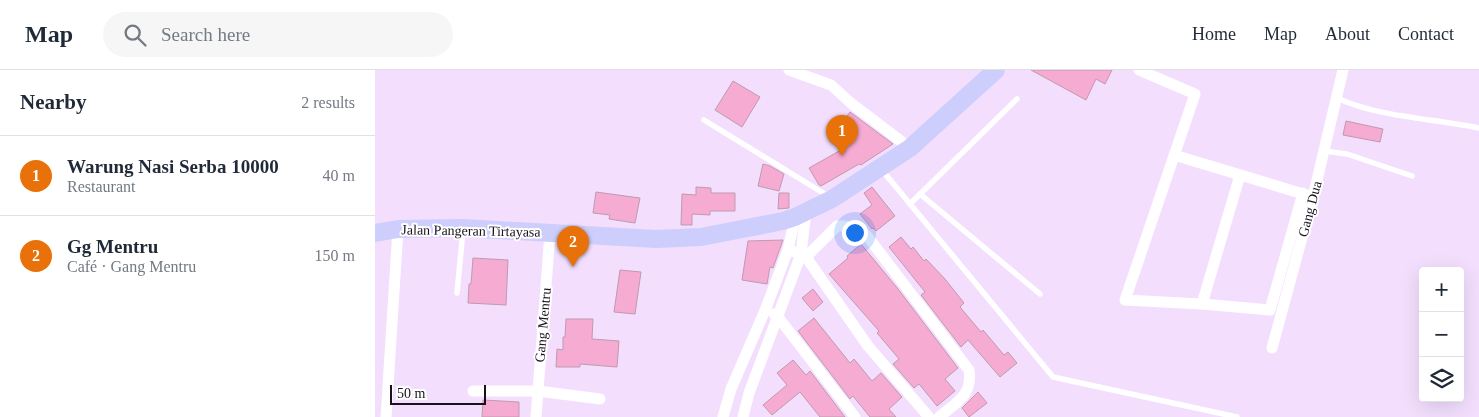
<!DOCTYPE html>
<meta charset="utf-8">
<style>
body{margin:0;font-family:Georgia,serif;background:#f6f6f7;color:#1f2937}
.controls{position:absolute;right:15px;bottom:15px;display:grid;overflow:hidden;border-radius:5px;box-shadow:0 5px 20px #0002}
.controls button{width:45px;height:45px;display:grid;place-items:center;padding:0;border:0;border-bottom:1px solid #e0e1e3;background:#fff;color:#1f2937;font:25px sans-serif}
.scale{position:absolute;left:15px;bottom:12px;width:96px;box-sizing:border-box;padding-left:5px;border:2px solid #19121d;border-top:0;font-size:14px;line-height:18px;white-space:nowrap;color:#19121d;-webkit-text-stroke:4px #fff;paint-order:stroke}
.you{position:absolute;left:479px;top:162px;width:18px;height:18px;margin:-12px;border:4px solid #fff;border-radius:50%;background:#1a73e8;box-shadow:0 0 0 8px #1a73e833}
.badge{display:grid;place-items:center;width:32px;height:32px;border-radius:50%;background:#db2777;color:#fff;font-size:16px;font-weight:700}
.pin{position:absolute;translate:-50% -41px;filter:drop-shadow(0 1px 2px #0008)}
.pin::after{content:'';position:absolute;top:26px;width:18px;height:15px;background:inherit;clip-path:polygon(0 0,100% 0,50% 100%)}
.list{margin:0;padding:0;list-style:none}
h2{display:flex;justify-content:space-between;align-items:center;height:65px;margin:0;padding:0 20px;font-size:21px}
h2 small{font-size:16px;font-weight:400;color:#747a83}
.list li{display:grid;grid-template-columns:32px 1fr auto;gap:15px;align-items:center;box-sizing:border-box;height:80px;padding:0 20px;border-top:1px solid #e0e1e3}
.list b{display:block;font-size:19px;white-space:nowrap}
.list p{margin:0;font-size:16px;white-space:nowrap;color:#747a83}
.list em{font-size:16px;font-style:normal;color:#747a83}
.icon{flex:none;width:28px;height:28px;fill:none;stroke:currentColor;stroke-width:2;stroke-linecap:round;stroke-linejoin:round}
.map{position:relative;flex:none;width:1104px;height:347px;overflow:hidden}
header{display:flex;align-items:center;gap:30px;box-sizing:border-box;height:70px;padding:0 25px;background:#fff;border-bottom:1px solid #e0e1e3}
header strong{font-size:24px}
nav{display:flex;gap:28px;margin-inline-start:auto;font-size:18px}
.search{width:350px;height:45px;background:#f6f6f7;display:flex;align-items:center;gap:12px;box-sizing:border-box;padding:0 18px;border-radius:28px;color:#747a83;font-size:19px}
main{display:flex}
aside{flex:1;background:#fff}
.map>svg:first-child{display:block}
</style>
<header>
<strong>Map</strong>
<div class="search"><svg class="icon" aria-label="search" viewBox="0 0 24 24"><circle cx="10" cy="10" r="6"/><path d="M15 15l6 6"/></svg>Search here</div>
<nav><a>Home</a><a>Map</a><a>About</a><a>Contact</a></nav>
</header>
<main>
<aside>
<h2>Nearby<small>2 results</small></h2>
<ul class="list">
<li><span class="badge" style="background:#e8710a">1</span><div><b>Warung Nasi Serba 10000</b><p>Restaurant</p></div><em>40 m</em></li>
<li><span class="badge" style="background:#e8710a">2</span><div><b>Gg Mentru</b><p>Café · Gang Mentru</p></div><em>150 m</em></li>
</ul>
</aside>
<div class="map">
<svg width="1104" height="347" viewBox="0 0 1104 347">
<rect width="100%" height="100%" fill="#f3defe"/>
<!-- building -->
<g fill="#f6abd3" stroke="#be9bad">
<polygon points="656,0 737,0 730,14 721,9 711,30"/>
<polygon points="358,11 385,27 367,57 340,40"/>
<polygon points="475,42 518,74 486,95 484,94 446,116 444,115 434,98 466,80 454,70"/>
<polygon points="971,51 1008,59 1005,72 968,65"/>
<polygon points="388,94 395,96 409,104 404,121 383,116"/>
<polygon points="321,117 336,118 336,123 360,123 360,141 335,141 335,145 317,144 317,155 306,155 307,124 321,125"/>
<polygon points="497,117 520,146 501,161 498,158 497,159 485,144 497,135 489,123"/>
<polygon points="221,122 265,128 260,153 234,149 235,145 218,143"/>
<polygon points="404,123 414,123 414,138 403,139"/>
<polygon points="526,167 536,179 538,177 549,191 551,189 570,209 589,233 585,237 606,262 608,260 629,285 633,282 642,293 625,307 593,270 586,277 546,225 550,222 514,177"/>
<polygon points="408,170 398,198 395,197 392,214 367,210 373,171"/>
<polygon points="486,174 523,219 583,298 570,309 580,321 562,336 544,314 539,318 518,294 524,289 502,263 504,261 454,204 473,188 472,186"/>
<polygon points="98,188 133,190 131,235 93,233 94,214 96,214"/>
<polygon points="245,200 266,202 260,244 239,242"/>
<polygon points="438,219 448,232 438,241 427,228"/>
<polygon points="439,248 475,293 479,289 497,311 506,303 527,327 514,339 521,347 495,347 478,326 475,329 423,261"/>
<polygon points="191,249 218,249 217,269 244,271 242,297 205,294 205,297 181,297 182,279 188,280 188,267 190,267"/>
<polygon points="418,290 431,305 435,301 470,347 445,347 425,322 397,345 388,335 412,315 402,303"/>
<polygon points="603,322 612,333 594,347 587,338"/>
<polygon points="108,330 144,332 144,347 107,347"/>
</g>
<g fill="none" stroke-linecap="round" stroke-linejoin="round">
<!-- service -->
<g stroke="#fff" stroke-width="5.5">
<path d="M962 28C1006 48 1057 48 1104 58"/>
<polyline points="329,50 453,126"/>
<polyline points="950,81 972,84 1037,106"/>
<polyline points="507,100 678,307 862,347"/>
<polyline points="545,124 665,224"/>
<polyline points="535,134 642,29"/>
<polyline points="82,223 88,160"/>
</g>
<!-- minor -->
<g stroke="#fff" stroke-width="11">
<polyline points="414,0 456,15 477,34 535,78"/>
<polyline points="764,0 820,24 750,230 827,234 895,240 928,123"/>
<polyline points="799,85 935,126"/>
<polyline points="413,180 426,184 431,187 493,276 554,347"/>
<path d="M431 187 462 156C478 156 481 155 493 167L594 300C598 325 581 333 564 347"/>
<polyline points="827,234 865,105"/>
<polyline points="399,244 403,247 480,347"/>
<polyline points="897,278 938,127 968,0"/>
<polyline points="98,321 163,321 225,329"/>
<polyline points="11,347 23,159"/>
<polyline points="161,347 175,163"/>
<polyline points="348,347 356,319 391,238 413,180 420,147"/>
<polyline points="368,347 374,323 426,184 431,141"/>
</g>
<!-- primary -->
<polyline stroke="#cdcefb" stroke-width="18" points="0,163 23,159 88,158 281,169 326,167 408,151 420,147 457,129 535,78 621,0"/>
</g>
<g text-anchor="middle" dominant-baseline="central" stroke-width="4" stroke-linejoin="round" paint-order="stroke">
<!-- street labels -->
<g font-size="14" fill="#19121d" stroke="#fff">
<text transform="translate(935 139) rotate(-75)">Gang Dua</text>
<text transform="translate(96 161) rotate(1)">Jalan Pangeran Tirtayasa</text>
<text transform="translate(168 255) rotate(-85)">Gang Mentru</text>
</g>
</g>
</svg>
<div class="controls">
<button>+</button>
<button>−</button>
<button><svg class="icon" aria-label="layers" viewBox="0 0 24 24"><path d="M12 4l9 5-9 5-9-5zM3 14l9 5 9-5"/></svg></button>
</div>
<div class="scale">50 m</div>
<div class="you"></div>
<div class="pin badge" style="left:467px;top:86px;background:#e8710a">1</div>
<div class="pin badge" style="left:198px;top:197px;background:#e8710a">2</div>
</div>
</main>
